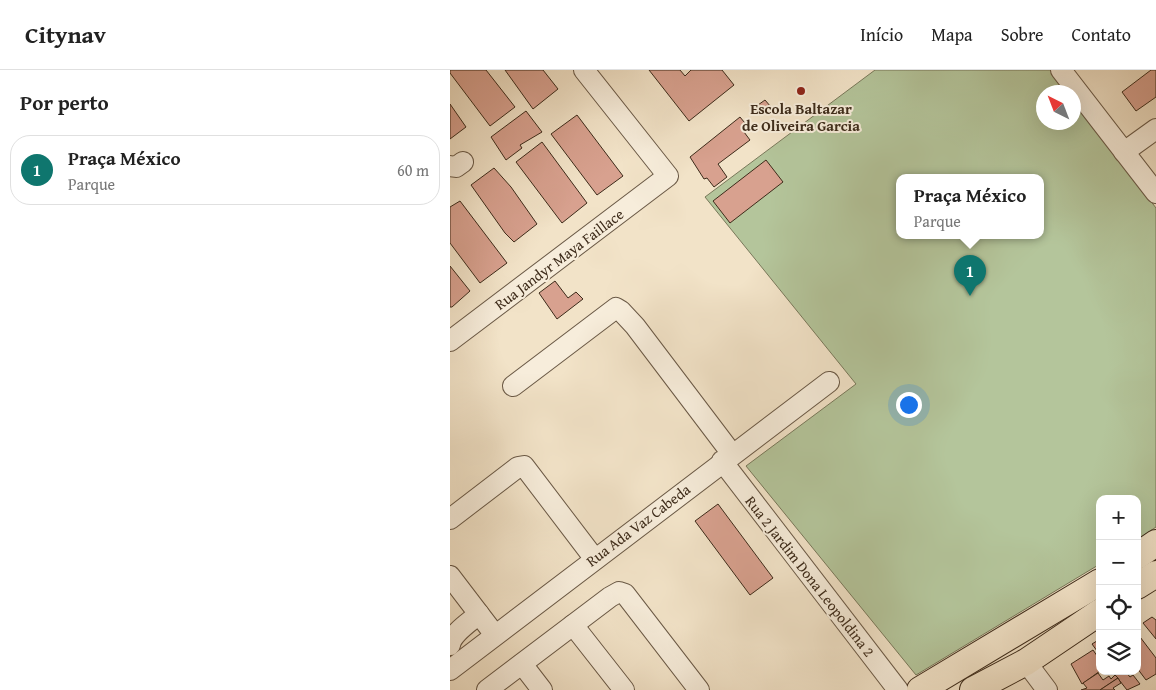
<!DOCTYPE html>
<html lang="pt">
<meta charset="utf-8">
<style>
body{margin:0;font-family:"Gentium Book Plus",serif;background:#f6f6f6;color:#222}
.controls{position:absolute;right:15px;bottom:15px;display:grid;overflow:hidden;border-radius:10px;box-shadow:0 5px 20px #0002}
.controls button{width:45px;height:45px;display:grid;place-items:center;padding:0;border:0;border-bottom:1px solid #e0e0e0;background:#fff;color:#222;font:25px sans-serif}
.compass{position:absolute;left:586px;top:15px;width:45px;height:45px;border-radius:50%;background:#fff;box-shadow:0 5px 20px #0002;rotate:318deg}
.you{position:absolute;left:458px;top:334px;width:18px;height:18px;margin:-12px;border:4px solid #fff;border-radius:50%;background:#1a73e8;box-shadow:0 0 0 8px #1a73e833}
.badge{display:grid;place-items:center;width:32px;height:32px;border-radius:50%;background:#0f766e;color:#fff;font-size:16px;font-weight:700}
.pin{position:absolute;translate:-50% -41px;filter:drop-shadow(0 1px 2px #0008)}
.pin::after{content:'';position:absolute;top:26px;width:18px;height:15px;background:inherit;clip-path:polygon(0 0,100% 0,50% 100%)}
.popup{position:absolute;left:446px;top:104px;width:148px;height:65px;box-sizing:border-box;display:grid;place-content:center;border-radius:10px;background:#fff;filter:drop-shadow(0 1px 4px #0005);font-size:16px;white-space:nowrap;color:#767676}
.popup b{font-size:19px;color:#222}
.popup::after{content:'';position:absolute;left:50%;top:100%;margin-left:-10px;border:10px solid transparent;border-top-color:#fff}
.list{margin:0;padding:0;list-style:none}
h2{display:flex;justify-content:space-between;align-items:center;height:65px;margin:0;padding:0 20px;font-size:21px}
h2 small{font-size:16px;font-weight:400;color:#767676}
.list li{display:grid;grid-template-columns:32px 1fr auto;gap:15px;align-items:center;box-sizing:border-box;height:70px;margin:0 10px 10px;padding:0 10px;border:1px solid #e0e0e0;border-radius:20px}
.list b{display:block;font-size:19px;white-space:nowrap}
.list p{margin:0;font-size:16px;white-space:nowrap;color:#767676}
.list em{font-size:16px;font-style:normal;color:#767676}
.icon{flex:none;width:28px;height:28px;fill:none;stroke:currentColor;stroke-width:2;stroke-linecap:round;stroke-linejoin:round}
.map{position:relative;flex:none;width:706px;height:620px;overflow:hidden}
header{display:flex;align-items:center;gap:30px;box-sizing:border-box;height:70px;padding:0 25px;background:#fff;border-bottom:1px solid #e0e0e0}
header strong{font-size:24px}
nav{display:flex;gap:28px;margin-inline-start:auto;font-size:18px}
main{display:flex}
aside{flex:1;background:#fff}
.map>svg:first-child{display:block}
</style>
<header>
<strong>Citynav</strong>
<nav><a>Início</a><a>Mapa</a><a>Sobre</a><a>Contato</a></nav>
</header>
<main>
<aside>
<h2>Por perto<small></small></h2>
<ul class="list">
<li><span class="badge">1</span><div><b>Praça México</b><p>Parque</p></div><em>60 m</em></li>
</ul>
</aside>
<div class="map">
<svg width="706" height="620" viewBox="0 0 706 620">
<rect width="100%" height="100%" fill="#f2e3c8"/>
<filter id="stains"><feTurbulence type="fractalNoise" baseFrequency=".004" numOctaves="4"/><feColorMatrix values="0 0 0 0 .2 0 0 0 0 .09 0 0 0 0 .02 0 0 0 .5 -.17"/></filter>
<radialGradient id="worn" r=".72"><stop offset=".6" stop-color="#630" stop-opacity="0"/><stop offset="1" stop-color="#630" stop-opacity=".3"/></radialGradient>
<!-- green -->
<path fill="#b4c59b" stroke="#78785a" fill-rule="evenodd" d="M425 0H601L618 22H594V52H624V30L706 138V457L687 470V429H650V494L466 605 296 396 406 314 255 127ZM450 107H590V165H450Z"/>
<!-- building -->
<g fill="#d8a18f" stroke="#3d2b1a">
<polygon points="0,0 36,0 65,37 40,56 0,3"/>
<polygon points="55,0 93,0 108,19 83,39"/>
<polygon points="199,0 230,0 235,6 241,0 272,0 284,15 239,51"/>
<polygon points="701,0 706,0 706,27 686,41 672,22"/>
<polygon points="315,30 321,37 313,42 308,35"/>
<polygon points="0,34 16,57 0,69"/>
<polygon points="76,41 92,62 70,75 72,78 56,90 41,67"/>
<polygon points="127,45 173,106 147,125 101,64"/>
<polygon points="290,47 299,58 294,62 300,70 268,94 277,107 264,117 257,108 254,109 240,87"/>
<polygon points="92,72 137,133 112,153 66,92"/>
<polygon points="316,90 333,112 280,153 263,131"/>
<polygon points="44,98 61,117 87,154 64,172 55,163 21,115"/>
<polygon points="10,131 57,193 30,213 0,173 0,137"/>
<polygon points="0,196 20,221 2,237 0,237"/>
<polygon points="105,211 118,228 126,222 133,229 107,249 89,223"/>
<polygon points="268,434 323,508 300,525 245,451"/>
<polygon points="702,547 706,550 706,569 693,553"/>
<polygon points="687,563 706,588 706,604 696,610 687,598"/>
<polygon points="650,569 650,585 642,574"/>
<polygon points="643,580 650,590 650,601 632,614 621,594"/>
<polygon points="662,601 675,601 680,607 683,605 690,614 677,620"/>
<polygon points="648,603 653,610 659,606 661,609 665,605 668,608 650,620 631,620 637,618 633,613"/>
<polygon points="668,608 671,613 663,618 665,620 650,620"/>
</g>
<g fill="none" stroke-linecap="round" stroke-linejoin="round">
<defs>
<g id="minor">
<polyline points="611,0 706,123"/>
<polyline points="674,82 706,59"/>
<polyline points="0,96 6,97 13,92"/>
<polyline points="0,271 218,106 134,0"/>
<polyline points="63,316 166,238 171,241 185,256 282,384"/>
<polyline points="272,391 448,620"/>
<polyline points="0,449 68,397 74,396 144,488"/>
<polyline points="0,506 45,565"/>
<polyline points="123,555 174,620"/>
<path d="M0 575C2 563 20 552 29 544"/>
<polyline points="576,592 597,620"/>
<polyline points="72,594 92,620"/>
<polyline points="0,600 379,312"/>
<polyline points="37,620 160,527 169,522 175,524 249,620"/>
</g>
<g id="major">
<polyline points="687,486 706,473"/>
<polyline points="687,516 706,504"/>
<polyline points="470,620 650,512"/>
<polyline points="523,620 576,592 650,542"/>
</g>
</defs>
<!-- minor casing -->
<use href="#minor" stroke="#6a5946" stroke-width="22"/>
<!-- major casing -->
<use href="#major" stroke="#3d2b1a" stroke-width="28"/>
<!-- minor -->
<use href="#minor" stroke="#f7eddb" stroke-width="20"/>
<!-- major -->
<use href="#major" stroke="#f2e3c8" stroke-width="26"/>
</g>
<!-- markers -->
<circle fill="#8f2418" stroke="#f7eddb" stroke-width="2" cx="351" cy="21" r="5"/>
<g text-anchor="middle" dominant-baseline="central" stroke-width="4" stroke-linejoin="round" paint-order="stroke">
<!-- poi labels -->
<g font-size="15" font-weight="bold" fill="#3d2b1a" stroke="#f7eddb">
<text x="351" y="38">Escola Baltazar<tspan x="351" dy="17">de Oliveira Garcia</tspan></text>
</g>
<!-- street labels -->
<g font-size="15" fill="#3d2b1a" stroke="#f7eddb">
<text transform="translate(109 189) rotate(-37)">Rua Jandyr Maya Faillace</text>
<text transform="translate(188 455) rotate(-37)">Rua Ada Vaz Cabeda</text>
<text transform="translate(360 506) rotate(52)">Rua 2 Jardim Dona Leopoldina 2</text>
</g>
</g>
<rect width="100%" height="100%" filter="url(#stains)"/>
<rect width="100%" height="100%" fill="url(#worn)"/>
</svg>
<div class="controls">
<button>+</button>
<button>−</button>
<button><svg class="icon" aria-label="locate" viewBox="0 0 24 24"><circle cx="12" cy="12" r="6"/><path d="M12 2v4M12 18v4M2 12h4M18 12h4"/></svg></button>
<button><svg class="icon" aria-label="layers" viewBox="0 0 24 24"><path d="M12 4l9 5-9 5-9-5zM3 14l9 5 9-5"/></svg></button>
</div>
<svg class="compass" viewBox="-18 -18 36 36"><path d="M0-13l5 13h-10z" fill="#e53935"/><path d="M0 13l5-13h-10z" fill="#767676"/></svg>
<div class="you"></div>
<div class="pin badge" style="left:520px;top:226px">1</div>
<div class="popup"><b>Praça México</b>Parque</div>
</div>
</main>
